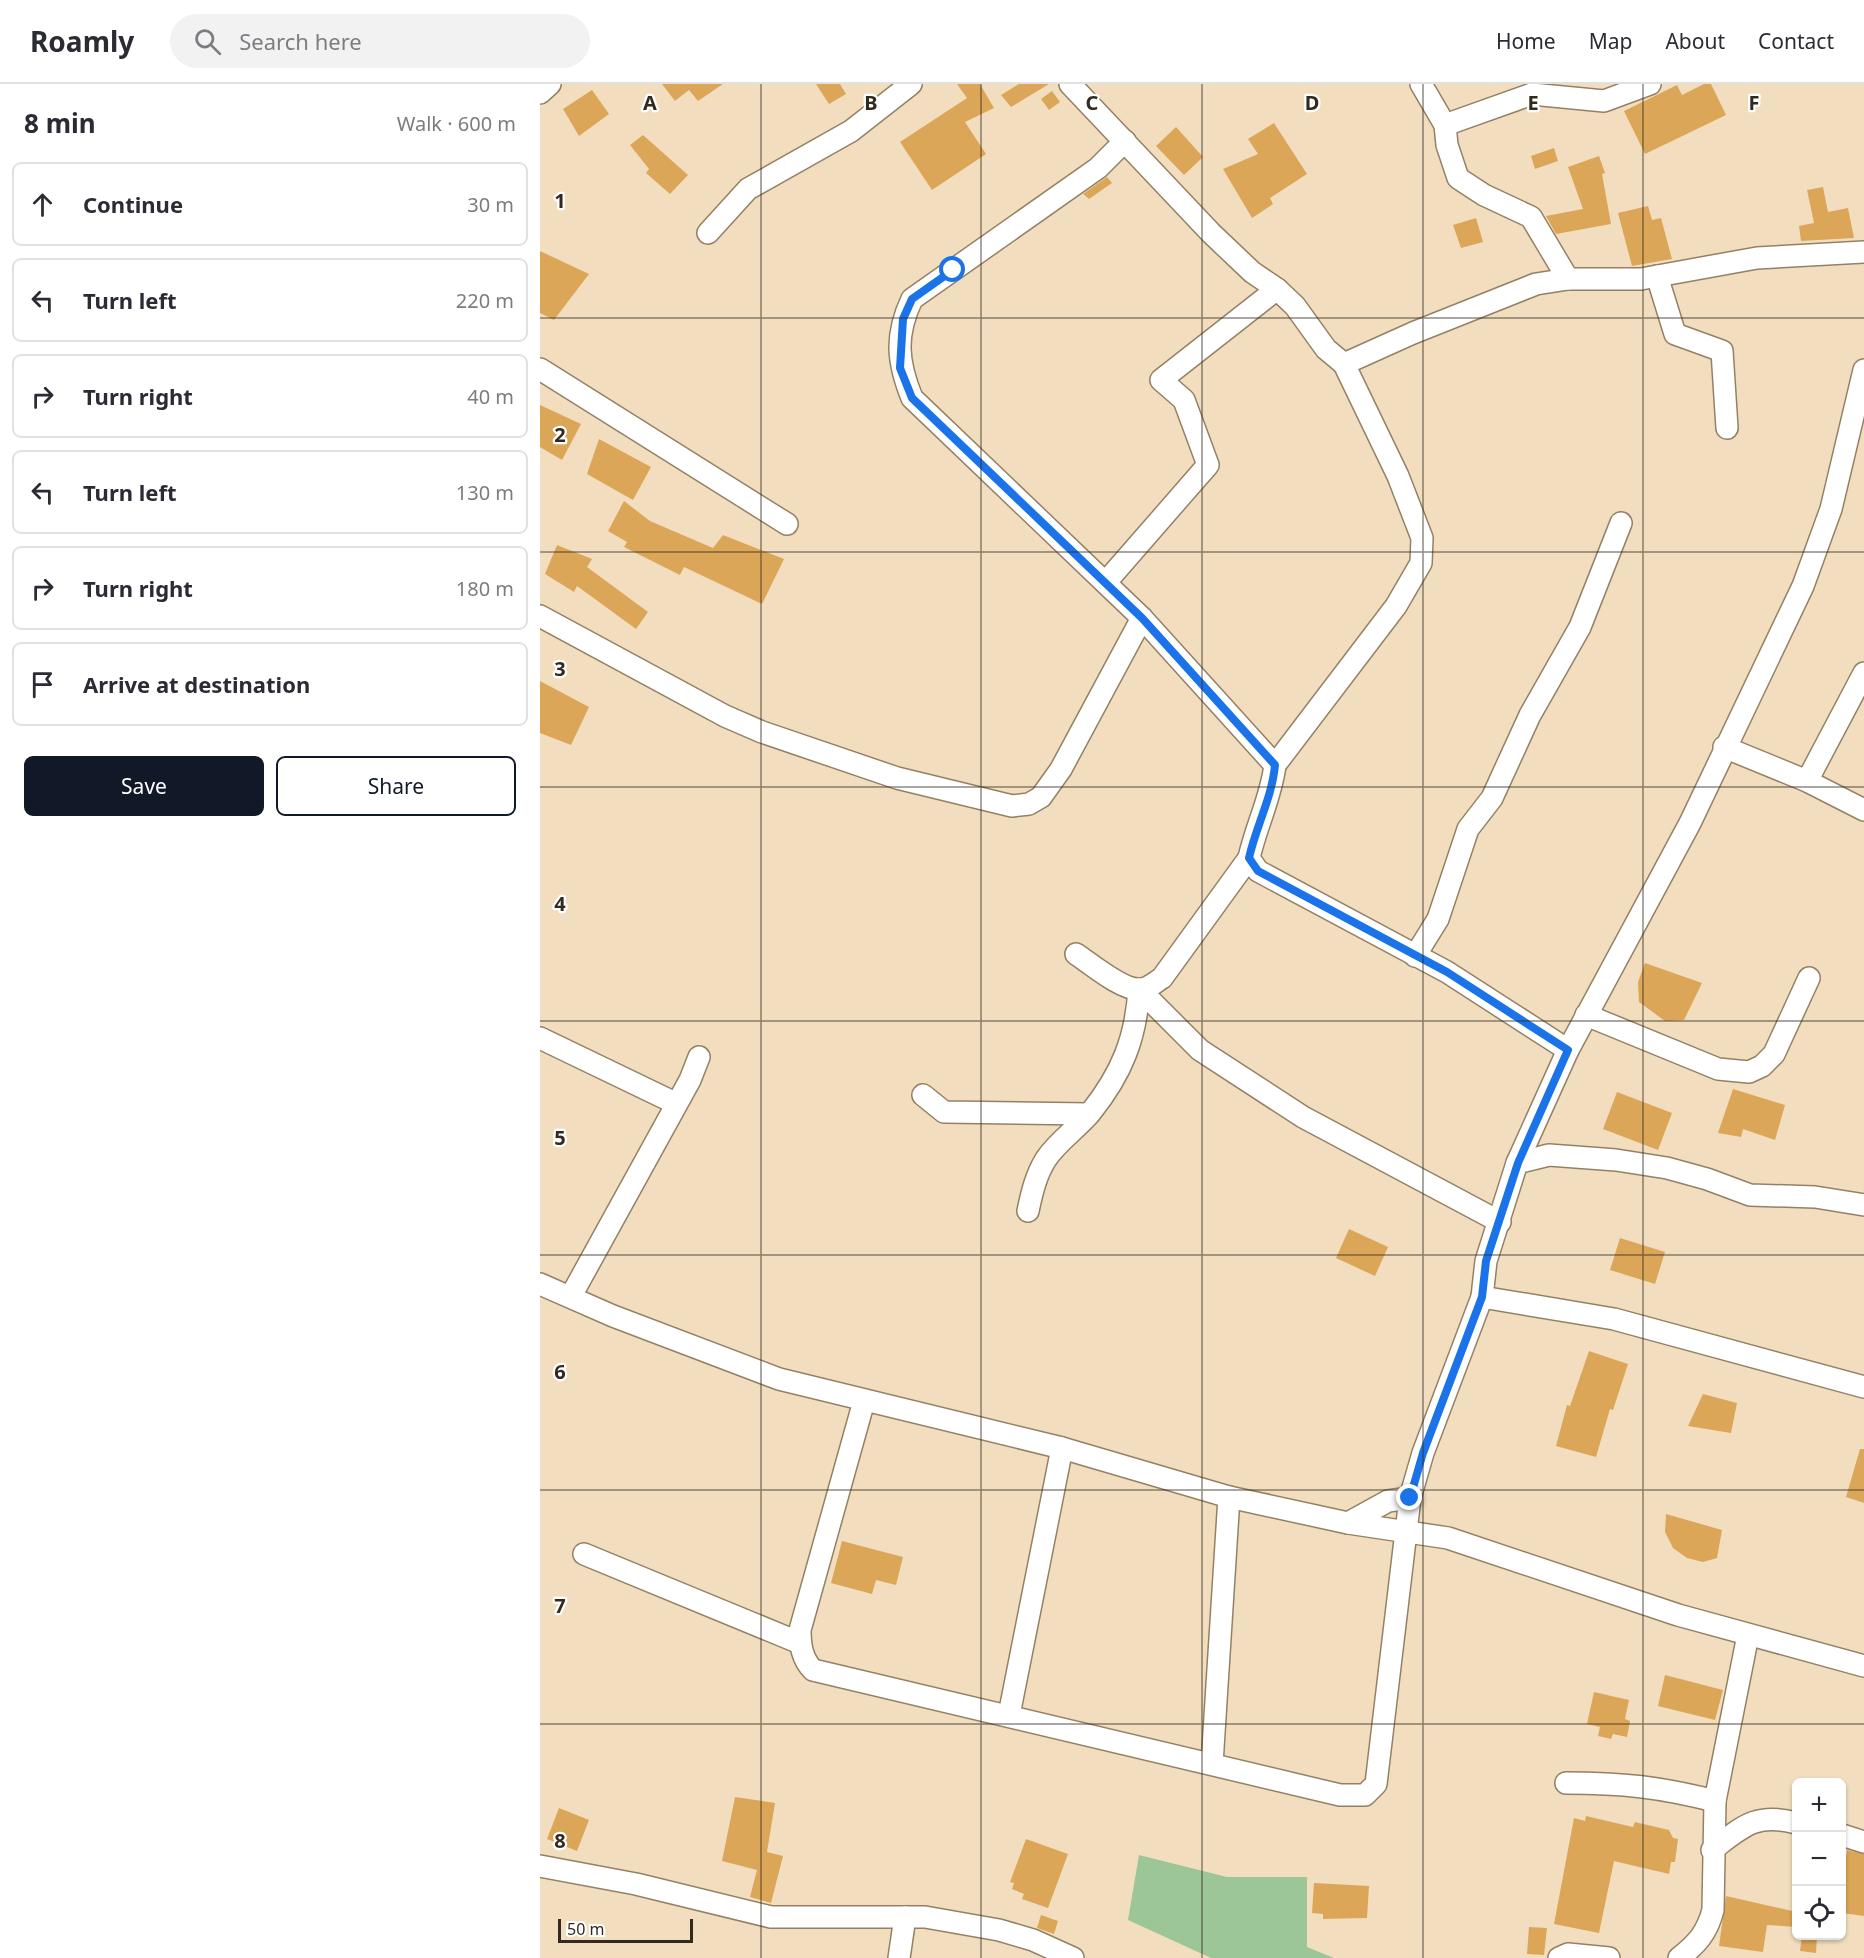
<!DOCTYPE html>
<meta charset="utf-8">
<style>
body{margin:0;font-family:"Noto Sans",sans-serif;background:#f2f2f3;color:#2b2b33}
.controls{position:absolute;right:18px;bottom:18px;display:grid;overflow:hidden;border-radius:9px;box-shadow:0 2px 4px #0004}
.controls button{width:54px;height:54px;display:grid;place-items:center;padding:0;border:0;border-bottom:2px solid #e1e1e2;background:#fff;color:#2b2b33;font:30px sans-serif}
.scale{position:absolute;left:18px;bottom:15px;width:135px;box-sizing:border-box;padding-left:6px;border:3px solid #322a1e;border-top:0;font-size:16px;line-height:21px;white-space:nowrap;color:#322a1e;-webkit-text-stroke:4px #fff;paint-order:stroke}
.stop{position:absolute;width:18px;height:18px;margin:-14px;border:4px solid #1a73e8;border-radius:50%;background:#fff}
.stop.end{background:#1a73e8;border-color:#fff;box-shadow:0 2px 6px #0008}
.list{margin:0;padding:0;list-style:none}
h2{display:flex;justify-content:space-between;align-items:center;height:78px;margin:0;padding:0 24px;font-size:26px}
h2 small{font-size:20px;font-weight:400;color:#7c7c81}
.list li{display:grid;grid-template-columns:39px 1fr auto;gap:18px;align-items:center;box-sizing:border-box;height:84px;margin:0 12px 12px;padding:0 12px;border:2px solid #e1e1e2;border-radius:9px}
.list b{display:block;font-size:22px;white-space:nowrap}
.list em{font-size:20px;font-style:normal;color:#7c7c81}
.actions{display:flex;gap:12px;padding:18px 24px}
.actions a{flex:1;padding:14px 0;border:2px solid #111827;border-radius:9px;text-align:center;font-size:21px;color:#111827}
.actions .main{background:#111827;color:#fff}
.icon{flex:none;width:33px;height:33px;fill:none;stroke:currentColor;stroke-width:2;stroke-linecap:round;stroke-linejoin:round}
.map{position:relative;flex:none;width:1324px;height:1874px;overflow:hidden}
header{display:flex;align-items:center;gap:36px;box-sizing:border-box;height:84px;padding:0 30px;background:#fff;border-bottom:2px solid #e1e1e2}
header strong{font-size:28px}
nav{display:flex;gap:33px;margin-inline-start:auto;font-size:21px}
.search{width:420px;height:54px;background:#f2f2f3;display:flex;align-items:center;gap:15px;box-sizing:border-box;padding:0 21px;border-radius:33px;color:#7c7c81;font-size:22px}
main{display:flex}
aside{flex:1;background:#fff}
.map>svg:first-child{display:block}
</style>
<header>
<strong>Roamly</strong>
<div class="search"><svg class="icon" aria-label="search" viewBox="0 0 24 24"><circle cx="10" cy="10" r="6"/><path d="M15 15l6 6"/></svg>Search here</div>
<nav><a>Home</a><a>Map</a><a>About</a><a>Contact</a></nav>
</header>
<main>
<aside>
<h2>8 min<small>Walk · 600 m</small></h2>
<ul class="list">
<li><svg class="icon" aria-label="ahead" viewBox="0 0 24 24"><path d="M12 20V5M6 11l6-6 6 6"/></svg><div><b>Continue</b></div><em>30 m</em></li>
<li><svg class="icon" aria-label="left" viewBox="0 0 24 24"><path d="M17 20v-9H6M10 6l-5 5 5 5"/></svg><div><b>Turn left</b></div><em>220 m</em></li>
<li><svg class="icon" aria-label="right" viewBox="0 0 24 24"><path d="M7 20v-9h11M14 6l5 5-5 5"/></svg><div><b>Turn right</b></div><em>40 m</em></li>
<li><svg class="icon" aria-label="left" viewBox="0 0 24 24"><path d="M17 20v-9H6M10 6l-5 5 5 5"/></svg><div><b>Turn left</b></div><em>130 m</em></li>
<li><svg class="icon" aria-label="right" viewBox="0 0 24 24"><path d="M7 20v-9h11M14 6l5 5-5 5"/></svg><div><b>Turn right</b></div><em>180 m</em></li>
<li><svg class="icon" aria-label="arrive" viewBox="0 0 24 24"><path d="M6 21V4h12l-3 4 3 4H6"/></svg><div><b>Arrive at destination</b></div></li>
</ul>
<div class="actions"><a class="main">Save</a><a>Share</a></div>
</aside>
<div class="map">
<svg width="1324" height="1874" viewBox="0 0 1324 1874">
<rect width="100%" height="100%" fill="#f2debf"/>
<!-- green -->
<polygon fill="#9cc697" points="599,1771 687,1793 767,1793 767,1863 794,1874 671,1874 588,1836"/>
<!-- building -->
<g fill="#dca658">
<polygon points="122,0 183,0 158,17 149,6 135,17"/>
<polygon points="276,0 300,0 306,10 289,20"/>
<polygon points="417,0 440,0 454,24 425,38 446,70 392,106 360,58 427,14"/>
<polygon points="479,0 509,0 471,23 461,11"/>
<polygon points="1164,0 1171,0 1186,31 1105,70 1084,27 1137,1 1142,11"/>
<polygon points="52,6 69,30 39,52 23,25"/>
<polygon points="512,7 520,18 509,26 501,15"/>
<polygon points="734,39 767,90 730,114 733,120 712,134 683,85 718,70 708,55"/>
<polygon points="636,43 663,73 644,91 616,62"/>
<polygon points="103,51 148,91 130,110 106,89 109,85 90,61"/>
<polygon points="1014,64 1018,77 995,85 991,72"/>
<polygon points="1059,72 1065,89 1062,90 1071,140 1016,150 1006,132 1043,125 1028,83"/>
<polygon points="567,93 572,99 549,115 543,110"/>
<polygon points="1283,103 1288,128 1308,124 1314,154 1261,157 1259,142 1274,139 1267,106"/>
<polygon points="1108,122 1112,136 1121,134 1132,175 1092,182 1078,129"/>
<polygon points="936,134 943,158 921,164 913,141"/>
<polygon points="0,167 49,190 14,236 0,229"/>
<polygon points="0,321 41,340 22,376 0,363"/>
<polygon points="59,355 111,383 93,416 47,390"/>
<polygon points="84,417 110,437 173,464 183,451 244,475 222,520 144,483 140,491 84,463 87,458 68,447"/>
<polygon points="17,461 52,475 47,483 108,528 96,545 37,502 34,508 5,490"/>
<polygon points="0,597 49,623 31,661 0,649"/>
<polygon points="1105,879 1162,899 1144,936 1125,937 1099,918 1098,898"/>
<polygon points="1193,1005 1245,1021 1235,1056 1203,1045 1201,1053 1178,1049"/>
<polygon points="1077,1008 1132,1029 1118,1066 1063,1045"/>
<polygon points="809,1145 848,1163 835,1192 796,1174"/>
<polygon points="1080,1154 1125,1168 1115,1200 1070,1186"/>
<polygon points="1049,1267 1088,1280 1073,1326 1070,1325 1056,1373 1016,1362 1027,1321 1030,1322"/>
<polygon points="1163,1310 1197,1319 1191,1349 1148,1342"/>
<polygon points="1320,1365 1324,1365 1324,1419 1306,1413"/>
<polygon points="1126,1430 1182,1446 1177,1474 1163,1478 1147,1474 1133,1464 1125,1448"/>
<polygon points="302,1457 363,1473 356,1501 336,1496 332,1510 291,1499"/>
<polygon points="1125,1591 1183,1606 1175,1636 1118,1622"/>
<polygon points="1054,1608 1089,1616 1085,1635 1090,1637 1087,1653 1073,1650 1071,1655 1058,1652 1060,1643 1047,1640"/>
<polygon points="195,1713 235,1719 227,1768 243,1772 231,1819 210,1813 217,1786 182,1777"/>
<polygon points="19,1724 49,1736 37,1767 7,1755"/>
<polygon points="1046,1732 1093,1743 1095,1738 1129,1746 1133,1754 1138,1755 1135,1778 1131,1778 1129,1790 1074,1777 1059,1849 1014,1840 1034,1734 1045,1737"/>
<polygon points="486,1755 528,1770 508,1824 482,1815 484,1810 472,1805 474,1799 470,1798"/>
<polygon points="1307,1766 1324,1770 1324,1832 1302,1829 1302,1803"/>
<polygon points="774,1799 829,1802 827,1834 783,1835 783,1830 772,1829"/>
<polygon points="1186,1812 1257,1828 1257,1843 1227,1841 1223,1868 1179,1862"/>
<polygon points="501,1831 518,1837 514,1850 497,1844"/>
<polygon points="989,1843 1007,1844 1004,1871 987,1870"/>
<polygon points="1262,1851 1277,1851 1276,1869 1260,1867"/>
</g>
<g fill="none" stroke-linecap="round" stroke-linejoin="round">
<defs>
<g id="minor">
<polyline points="530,0 671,149 712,188 737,205 755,222 786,265 804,280 873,249 996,200 1028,195 1101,195 1217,174 1324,168"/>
<polyline points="881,0 905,41 907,61 918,94 944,111 991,133 1028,195"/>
<polyline points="0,9 10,0"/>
<polyline points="905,41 992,10 1064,17 1110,0"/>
<path d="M585 57 558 84 372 215C355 251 357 277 372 314L602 534 735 681C731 714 716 742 709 774L718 787 907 888 1028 966"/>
<polyline points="168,149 208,105 311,47 371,0"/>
<polyline points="1117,192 1135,250 1182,267 1187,344"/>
<polyline points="0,285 247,440"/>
<polyline points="566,498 668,381 644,316 621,296 737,205"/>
<polyline points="0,532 185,632 222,648 357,694 472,722 489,720 501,713 521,685 602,534"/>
<polyline points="1184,663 1267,697 1324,726"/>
<polyline points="735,681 856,522 881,479 882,454 858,392 804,280"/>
<polyline points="1267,697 1324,589"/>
<path d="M536 870C551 880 583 907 600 905 609 905 615 898 622 894L709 774"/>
<polyline points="875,872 898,835 928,745 952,714 990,631 1040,543 1081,439"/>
<polyline points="599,905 660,966 763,1033 960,1138"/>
<polyline points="1046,931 1178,985 1209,988 1222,982 1234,970 1269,894"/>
<polyline points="0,954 135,1019"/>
<polyline points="383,1011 404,1028 549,1030"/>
<polyline points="977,1079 1028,966 1150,739 1263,502 1291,425 1324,286"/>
<path d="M488 1127C492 1108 496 1091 506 1075 518 1057 538 1044 551 1028 582 989 596 954 599 905"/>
<polyline points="0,1200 73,1232 239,1295 522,1364 689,1413 808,1439 908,1454 1138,1531 1324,1582"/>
<polyline points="31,1212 150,996 159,973"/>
<polyline points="942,1213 1074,1235 1324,1303"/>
<path d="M324 1317 260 1546C260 1561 262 1575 273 1586L800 1711H825L836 1700 870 1414 883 1369 942 1213 946 1177 977 1079 1009 1071 1076 1076 1127 1084 1167 1095 1210 1111 1275 1113 1324 1121"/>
<polyline points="808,1439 848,1417 870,1414"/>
<polyline points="44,1470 260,1559"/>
<polyline points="469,1631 522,1364"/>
<polyline points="672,1680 689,1413"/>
<path d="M1026 1699C1082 1699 1120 1703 1175 1717"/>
<polyline points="1302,1751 1324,1758"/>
<path d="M1172 1766C1202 1743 1216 1728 1256 1739"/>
<polyline points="0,1782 96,1800 231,1833 385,1833 459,1846 493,1856 533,1874"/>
<polyline points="359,1874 365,1833"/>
<polyline points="1019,1874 1028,1870 1069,1874"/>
<path d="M1139 1874C1157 1860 1167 1849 1173 1826L1175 1717 1208 1551"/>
</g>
</defs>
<!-- minor casing -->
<use href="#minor" stroke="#948165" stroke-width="24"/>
<!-- minor -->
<use href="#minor" stroke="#fff" stroke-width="21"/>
</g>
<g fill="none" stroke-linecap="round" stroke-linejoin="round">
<!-- route -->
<path stroke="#1a73e8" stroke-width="8" d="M413 186 372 215 363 235 360 284 372 314 602 534 735 681C732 714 716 742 709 774L718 787 907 888 1028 966 978 1079 946 1177 942 1213 883 1369 870 1414"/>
</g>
<!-- grid -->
<path fill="none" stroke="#322a1e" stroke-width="1.5" stroke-opacity="0.55" d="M221 0V1874M441 0V1874M662 0V1874M883 0V1874M1103 0V1874M0 234H1324M0 468H1324M0 703H1324M0 937H1324M0 1171H1324M0 1406H1324M0 1640H1324"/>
<g font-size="20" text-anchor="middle" font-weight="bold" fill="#322a1e" stroke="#fff" stroke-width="4.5" stroke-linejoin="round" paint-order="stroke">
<text x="110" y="26">A</text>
<text x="331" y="26">B</text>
<text x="552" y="26">C</text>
<text x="772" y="26">D</text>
<text x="993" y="26">E</text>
<text x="1214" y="26">F</text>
<text x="20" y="124">1</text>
<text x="20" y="358">2</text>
<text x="20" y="592">3</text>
<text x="20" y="827">4</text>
<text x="20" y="1061">5</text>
<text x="20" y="1295">6</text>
<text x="20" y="1529">7</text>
<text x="20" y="1764">8</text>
</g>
</svg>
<div class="controls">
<button>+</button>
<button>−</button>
<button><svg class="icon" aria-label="locate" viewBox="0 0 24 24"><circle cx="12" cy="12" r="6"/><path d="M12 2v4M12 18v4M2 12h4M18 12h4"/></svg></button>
</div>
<div class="scale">50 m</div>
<div class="stop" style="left:413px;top:186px"></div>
<div class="stop end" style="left:870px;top:1414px"></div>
</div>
</main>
